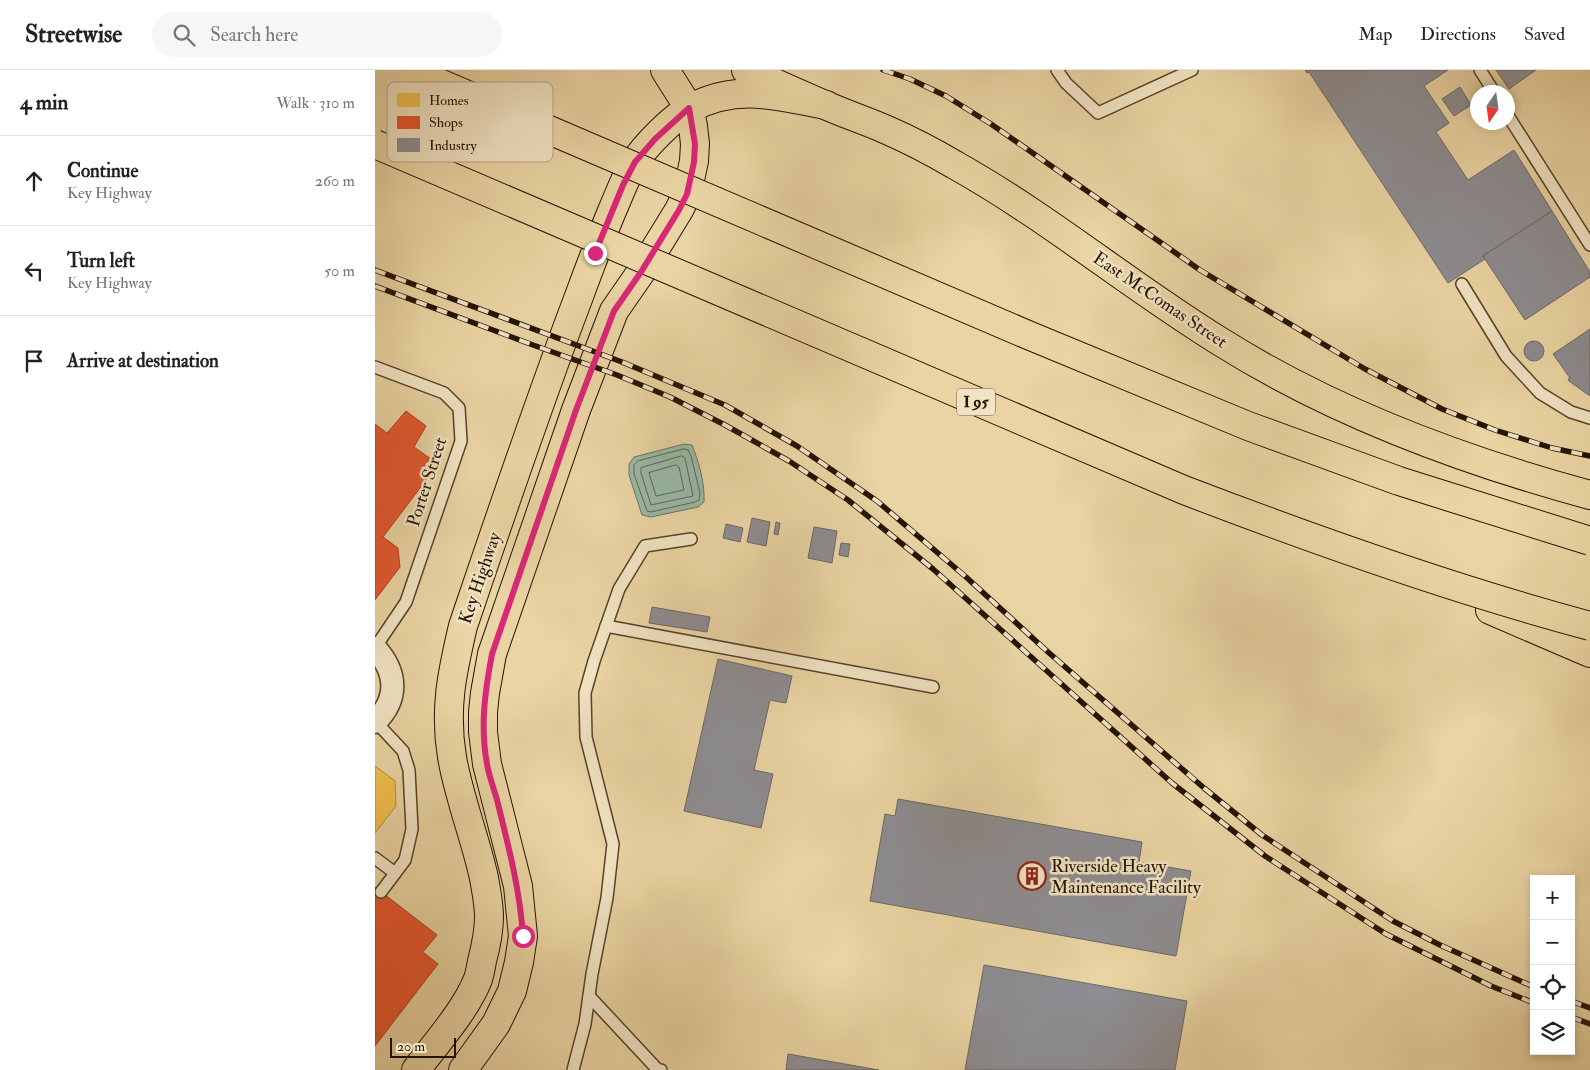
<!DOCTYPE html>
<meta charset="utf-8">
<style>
body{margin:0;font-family:"IM FELL Double Pica",serif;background:#f6f6f6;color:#222}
.controls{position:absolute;right:15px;bottom:15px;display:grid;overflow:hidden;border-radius:0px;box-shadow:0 2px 8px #0003}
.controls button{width:45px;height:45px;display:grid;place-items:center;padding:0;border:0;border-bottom:1px solid #e0e0e0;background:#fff;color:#222;font:25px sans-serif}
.compass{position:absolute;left:1095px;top:15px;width:45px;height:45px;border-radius:50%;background:#fff;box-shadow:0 2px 8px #0003;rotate:193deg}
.scale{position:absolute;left:15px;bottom:12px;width:66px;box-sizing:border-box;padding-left:5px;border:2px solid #231300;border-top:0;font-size:14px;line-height:18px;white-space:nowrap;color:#231300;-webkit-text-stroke:4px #f1e3c3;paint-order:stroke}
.stop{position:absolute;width:15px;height:15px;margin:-11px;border:4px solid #db2777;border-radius:50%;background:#fff}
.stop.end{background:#db2777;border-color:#fff;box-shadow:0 1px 5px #0008}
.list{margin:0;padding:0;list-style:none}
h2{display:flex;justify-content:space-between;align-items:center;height:65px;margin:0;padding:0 20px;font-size:21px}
h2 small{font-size:16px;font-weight:400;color:#767676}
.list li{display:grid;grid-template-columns:32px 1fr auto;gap:15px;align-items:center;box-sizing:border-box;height:90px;padding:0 20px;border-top:1px solid #e0e0e0}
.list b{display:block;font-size:19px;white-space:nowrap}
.list p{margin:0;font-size:16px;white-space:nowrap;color:#767676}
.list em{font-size:16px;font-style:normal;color:#767676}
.icon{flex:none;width:28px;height:28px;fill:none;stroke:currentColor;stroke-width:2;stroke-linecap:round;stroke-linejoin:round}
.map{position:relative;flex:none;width:1215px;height:1000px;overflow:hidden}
header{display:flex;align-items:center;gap:30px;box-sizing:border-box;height:70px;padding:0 25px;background:#fff;border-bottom:1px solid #e0e0e0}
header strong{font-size:24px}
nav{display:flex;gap:28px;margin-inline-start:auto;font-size:18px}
.search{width:350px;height:45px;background:#f6f6f6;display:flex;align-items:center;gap:12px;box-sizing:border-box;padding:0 18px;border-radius:28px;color:#767676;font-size:19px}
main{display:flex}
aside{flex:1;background:#fff}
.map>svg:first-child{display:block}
</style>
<header>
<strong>Streetwise</strong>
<div class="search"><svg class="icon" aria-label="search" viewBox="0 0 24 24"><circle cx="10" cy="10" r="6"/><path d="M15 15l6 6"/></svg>Search here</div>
<nav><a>Map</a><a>Directions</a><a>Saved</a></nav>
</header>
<main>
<aside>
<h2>4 min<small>Walk · 310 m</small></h2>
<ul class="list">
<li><svg class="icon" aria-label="ahead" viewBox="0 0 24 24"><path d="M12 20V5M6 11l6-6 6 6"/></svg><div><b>Continue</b><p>Key Highway</p></div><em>260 m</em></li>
<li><svg class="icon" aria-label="left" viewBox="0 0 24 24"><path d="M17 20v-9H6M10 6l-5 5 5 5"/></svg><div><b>Turn left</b><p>Key Highway</p></div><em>50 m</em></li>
<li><svg class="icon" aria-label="arrive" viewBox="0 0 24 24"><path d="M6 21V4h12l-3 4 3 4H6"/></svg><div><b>Arrive at destination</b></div></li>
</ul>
</aside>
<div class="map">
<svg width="1215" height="1000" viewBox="0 0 1215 1000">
<rect width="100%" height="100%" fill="#ead4a3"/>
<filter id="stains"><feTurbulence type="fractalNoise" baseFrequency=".004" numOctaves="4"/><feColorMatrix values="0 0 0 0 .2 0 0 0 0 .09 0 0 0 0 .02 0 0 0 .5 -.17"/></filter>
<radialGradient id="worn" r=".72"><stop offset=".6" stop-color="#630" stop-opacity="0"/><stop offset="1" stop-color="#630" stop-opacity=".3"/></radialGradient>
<!-- water -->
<path fill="#98b8a6" stroke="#697664" d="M309 374 317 375C324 392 330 414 329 432L323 437 276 447 267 445 254 405V394L259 387Z"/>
<!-- homes -->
<polygon fill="#f2c14e" stroke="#b48d37" points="0,696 20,711 21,736 0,763"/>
<!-- shops -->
<g fill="#e4572e" stroke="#aa4320">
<polygon points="31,341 51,356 39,377 56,389 49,394 58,401 8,467 23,478 25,497 0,530 0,354 12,363"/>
<polygon points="0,817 62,865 48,882 63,894 0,976"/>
</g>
<!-- industry -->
<g fill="#8d8d92" stroke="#6d6866">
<polygon points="930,0 1073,0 1049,16 1074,53 1061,62 1093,110 1139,80 1177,141 1108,186 1110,189 1073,213 934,2 932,3"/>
<polygon points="1121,0 1161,0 1134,19"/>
<polygon points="1085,17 1096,35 1079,46 1067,29"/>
<polygon points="1177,141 1215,202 1215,207 1150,250 1108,186"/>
<polygon points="1215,259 1215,326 1194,311 1193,309 1195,308 1178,284"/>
<circle cx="1159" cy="281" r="10"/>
<polygon points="377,448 395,452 391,476 372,472"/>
<polygon points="401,452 405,453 403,465 399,464"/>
<polygon points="351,454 368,458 365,472 348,468"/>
<polygon points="439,457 462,461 457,493 433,488"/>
<polygon points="466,473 475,474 473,487 464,485"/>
<polygon points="277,537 335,547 332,562 274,553"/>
<polygon points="343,589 417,606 411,633 395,630 379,700 398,704 386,758 309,741"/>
<polygon points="523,729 767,772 764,792 816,801 801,886 495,831 510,744 520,746"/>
<polygon points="609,895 812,931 800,1000 590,1000"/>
<polygon points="413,984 504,1000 411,1000"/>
</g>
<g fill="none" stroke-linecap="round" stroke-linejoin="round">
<!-- shore -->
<g stroke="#5e6653" stroke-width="1">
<polygon points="309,379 313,380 316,386 325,423 324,430 320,432 276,442 272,441 259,404 259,395 263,391"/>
<polygon points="307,386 310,388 318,426 276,435 266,403 266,398"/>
<polygon points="301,395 304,397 309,420 281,426 274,403"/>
</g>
<defs>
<g id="lane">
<polyline points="682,0 691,13 723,43 817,0"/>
<polyline points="1105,0 1119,22"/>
<polyline points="1132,44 1215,175"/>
<polyline points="1087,214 1131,286 1165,323 1196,342 1215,348"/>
<polyline points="0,297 69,323 84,338 86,371 31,532 0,578"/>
<polyline points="231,556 558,617"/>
<polyline points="1,652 28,681 34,700 37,759 30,790 6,822"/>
<polyline points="0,788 20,803"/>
<polyline points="214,926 283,1000 286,1000"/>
<polyline points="198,1000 210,954 217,904 232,828 238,774 211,667 210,623 219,591 244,519 270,476 316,469"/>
</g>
<path id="street" d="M0 578C22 602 24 629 0 652"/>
<g id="primary">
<path d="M371 0C398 12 424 24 450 35 470 44 492 51 512 60 535 70 558 82 580 95 673 147 755 216 846 272 959 343 1086 390 1215 425"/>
<path d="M41 1000C61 973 91 940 103 909 105 903 106 897 107 891 111 876 114 861 114 846 114 834 111 820 109 808 100 767 84 728 77 687 69 639 77 603 88 556 125 447 162 337 203 229 214 199 225 170 237 141 244 125 250 108 259 93 270 76 298 47 316 38 363 13 402 26 451 35"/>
<polyline points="88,1000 121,954 137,921 144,892 148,866 143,816 112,694 108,662 108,642 110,623 117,584 201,340 239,241 266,202 304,140 312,124 319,91 320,74 318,56 314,38 290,0"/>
</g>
<polyline id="highway" points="1115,540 1215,583"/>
</defs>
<!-- lane casing -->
<use href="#lane" stroke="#554329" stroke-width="14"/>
<!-- street casing -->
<use href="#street" stroke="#554329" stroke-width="25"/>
<!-- primary casing -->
<use href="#primary" stroke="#231300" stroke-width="30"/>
<!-- highway casing -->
<use href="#highway" stroke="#231300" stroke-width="30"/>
<!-- lane -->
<use href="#lane" stroke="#f1e3c3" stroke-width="11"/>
<!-- street -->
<use href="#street" stroke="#f1e3c3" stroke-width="22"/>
<!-- primary -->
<use href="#primary" stroke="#ead4a3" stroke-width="28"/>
<!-- highway -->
<use href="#highway" stroke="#ead4a3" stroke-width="28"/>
<defs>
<g id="rail">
<polyline points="508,0 535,9 571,26 616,54 825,200 990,299 1067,339 1120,360 1177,378 1215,386"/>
<polyline points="0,200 247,292 350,335 422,376 502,431 591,507 673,582 829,718 887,765 1018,851 1065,875 1159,917"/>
<polyline points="0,216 158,275 242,305 295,327 350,355 414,391 473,430 558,499 797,713 890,786 1011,864 1116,916 1159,933"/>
<polyline points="1196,931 1215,938"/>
<polyline points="1196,947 1215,954"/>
</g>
</defs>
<!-- rail casing -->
<use href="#rail" stroke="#231300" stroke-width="5.5"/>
<!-- rail -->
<use href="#rail" stroke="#f1e3c3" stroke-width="4" stroke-dasharray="11" stroke-linecap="butt"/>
<defs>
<g id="highway-bridge">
<polyline points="34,0 653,265 873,356 1024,411 1215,471"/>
<path d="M0 74 809 420C942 471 1077 519 1215 556"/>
</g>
</defs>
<!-- highway-bridge casing -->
<use href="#highway-bridge" stroke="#231300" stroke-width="30" stroke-linecap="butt"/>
<!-- highway-bridge -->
<use href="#highway-bridge" stroke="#ead4a3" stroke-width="28"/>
</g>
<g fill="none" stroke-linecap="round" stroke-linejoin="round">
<!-- route -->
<path stroke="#db2777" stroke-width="6" d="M148 866C145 821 134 778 123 734 120 721 114 707 112 694 105 656 110 621 117 584L201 340 239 241 266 202 304 140 312 124 319 92 320 74 314 38 280 69 260 92 248 115 220 183"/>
</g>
<!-- icons -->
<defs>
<symbol id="building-ring" viewBox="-11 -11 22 22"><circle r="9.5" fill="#f1e3c3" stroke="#8f2418" stroke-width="1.5"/><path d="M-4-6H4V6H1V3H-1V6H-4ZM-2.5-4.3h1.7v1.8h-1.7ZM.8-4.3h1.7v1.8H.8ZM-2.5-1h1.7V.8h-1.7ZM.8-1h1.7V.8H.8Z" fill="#8f2418"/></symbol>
</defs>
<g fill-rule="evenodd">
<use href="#building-ring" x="641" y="790" width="32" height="32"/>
</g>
<g text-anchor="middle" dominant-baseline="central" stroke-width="5" stroke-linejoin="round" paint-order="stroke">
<!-- shield labels -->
<rect fill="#f1e3c3" stroke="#61513a" stroke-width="1" x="582" y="318.5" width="38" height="27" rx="4"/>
<g font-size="16" font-weight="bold" fill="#231300">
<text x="601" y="332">I 95</text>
</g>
<!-- street labels -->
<g font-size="18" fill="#231300" stroke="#f1e3c3">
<text transform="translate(785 230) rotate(34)">East McComas Street</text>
<text transform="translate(52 412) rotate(-72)">Porter Street</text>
<text transform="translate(105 508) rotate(-71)">Key Highway</text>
</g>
<!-- poi labels -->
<g font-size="18" fill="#231300" stroke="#f1e3c3" text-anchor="start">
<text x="676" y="796">Riverside Heavy<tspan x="676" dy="21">Maintenance Facility</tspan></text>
</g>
</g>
<!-- legend -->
<rect x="12" y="12" width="166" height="80" rx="8" fill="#f1e3c3" stroke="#b3a588" stroke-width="1"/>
<rect x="22" y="23" width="23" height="14" fill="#f2c14e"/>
<rect x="22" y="46" width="23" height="13" fill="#e4572e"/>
<rect x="22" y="68" width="23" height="14" fill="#8d8d92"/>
<g font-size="14" fill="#231300">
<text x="54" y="35">Homes</text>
<text x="54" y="57">Shops</text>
<text x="54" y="80">Industry</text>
</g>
<rect width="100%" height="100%" filter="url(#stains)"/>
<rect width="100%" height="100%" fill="url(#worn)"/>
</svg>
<div class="controls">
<button>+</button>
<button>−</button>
<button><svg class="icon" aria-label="locate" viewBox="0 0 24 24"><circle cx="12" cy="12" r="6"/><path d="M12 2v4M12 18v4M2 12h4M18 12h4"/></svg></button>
<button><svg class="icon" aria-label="layers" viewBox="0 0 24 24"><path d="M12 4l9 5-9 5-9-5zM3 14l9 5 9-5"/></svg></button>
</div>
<svg class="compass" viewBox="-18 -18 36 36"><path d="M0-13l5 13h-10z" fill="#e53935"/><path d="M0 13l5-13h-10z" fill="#767676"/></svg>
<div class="scale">20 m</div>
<div class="stop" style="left:148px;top:866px"></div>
<div class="stop end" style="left:220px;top:183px"></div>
</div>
</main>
